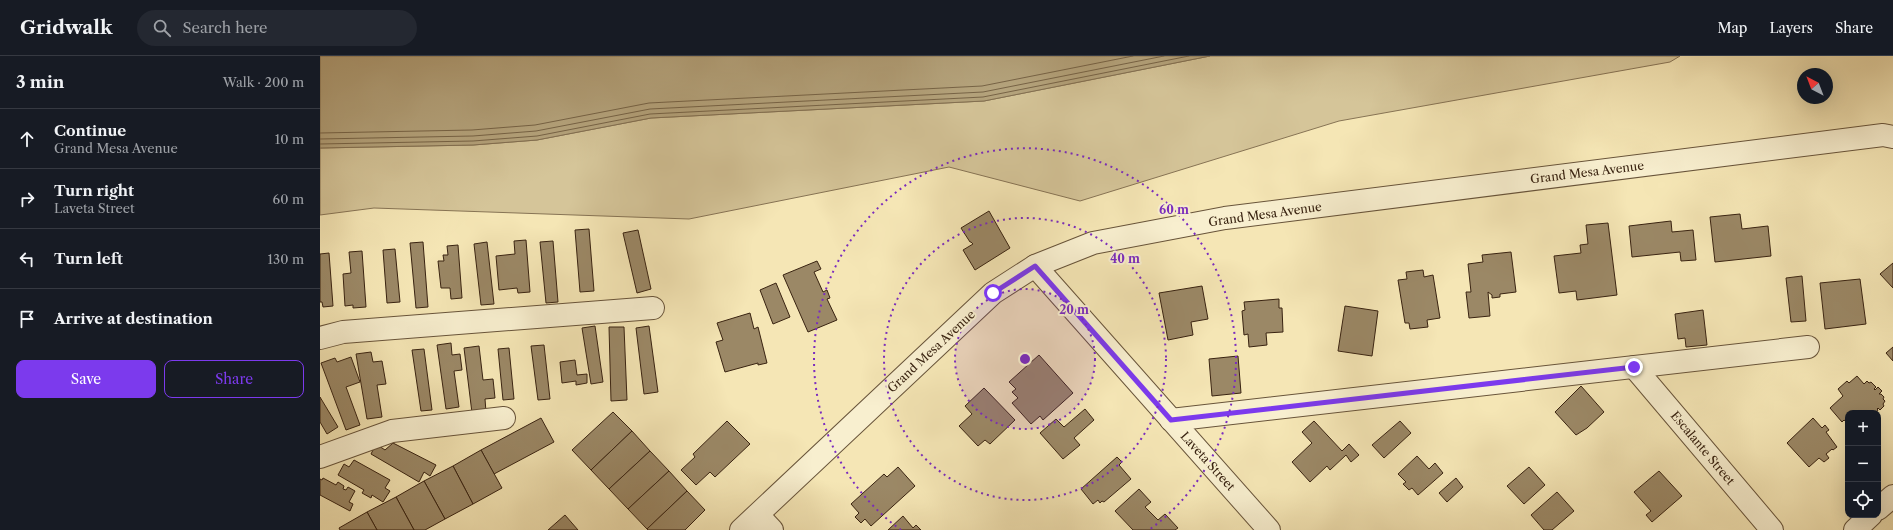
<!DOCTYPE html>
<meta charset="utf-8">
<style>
body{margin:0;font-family:"Libre Caslon Text",serif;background:#242831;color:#f1f3f6}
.controls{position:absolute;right:12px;bottom:12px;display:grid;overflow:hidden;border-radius:8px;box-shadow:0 4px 16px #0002}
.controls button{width:36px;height:36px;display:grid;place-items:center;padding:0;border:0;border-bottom:1px solid #363941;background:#171b24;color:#f1f3f6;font:20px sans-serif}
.compass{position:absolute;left:1477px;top:12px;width:36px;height:36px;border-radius:50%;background:#171b24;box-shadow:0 4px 16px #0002;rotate:318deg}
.stop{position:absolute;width:12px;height:12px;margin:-9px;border:3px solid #7c3aed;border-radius:50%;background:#fff}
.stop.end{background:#7c3aed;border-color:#fff;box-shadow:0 1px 4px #0008}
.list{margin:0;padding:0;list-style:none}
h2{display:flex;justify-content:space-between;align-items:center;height:52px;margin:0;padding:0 16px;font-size:17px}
h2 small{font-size:13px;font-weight:400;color:#9ea1a6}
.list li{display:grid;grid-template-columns:26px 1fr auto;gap:12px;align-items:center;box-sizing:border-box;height:60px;padding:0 16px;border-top:1px solid #363941}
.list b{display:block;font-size:15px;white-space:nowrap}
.list p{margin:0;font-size:13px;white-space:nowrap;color:#9ea1a6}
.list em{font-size:13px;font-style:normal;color:#9ea1a6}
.actions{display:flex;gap:8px;padding:12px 16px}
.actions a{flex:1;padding:9px 0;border:1px solid #7c3aed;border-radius:8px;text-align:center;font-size:14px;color:#7c3aed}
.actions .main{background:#7c3aed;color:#fff}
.icon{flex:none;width:22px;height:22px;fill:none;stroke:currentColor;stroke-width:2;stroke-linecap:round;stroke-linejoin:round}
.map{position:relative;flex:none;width:1573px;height:474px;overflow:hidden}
header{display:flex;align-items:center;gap:24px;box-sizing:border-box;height:56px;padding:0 20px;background:#171b24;border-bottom:1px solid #363941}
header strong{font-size:19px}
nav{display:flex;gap:22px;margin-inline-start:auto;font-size:14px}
.search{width:280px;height:36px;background:#242831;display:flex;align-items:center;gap:10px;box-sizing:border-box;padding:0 14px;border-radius:22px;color:#9ea1a6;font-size:15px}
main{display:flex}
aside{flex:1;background:#171b24}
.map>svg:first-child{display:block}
</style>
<header>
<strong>Gridwalk</strong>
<div class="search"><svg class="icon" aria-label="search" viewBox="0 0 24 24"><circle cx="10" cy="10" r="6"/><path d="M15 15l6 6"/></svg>Search here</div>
<nav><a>Map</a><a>Layers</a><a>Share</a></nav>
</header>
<main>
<aside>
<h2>3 min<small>Walk · 200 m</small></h2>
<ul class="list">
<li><svg class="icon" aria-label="ahead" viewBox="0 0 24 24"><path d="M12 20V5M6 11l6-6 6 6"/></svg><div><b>Continue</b><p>Grand Mesa Avenue</p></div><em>10 m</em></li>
<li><svg class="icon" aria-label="right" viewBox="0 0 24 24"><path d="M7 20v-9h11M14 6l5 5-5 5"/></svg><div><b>Turn right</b><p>Laveta Street</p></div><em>60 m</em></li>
<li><svg class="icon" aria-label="left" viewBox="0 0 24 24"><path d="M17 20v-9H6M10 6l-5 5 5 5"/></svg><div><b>Turn left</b></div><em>130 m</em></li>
<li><svg class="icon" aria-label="arrive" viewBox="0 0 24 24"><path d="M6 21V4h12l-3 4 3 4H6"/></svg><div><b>Arrive at destination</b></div></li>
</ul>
<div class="actions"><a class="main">Save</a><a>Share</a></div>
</aside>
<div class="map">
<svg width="1573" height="474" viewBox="0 0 1573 474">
<rect width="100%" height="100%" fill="#f5e6b5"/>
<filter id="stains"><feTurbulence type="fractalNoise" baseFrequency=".005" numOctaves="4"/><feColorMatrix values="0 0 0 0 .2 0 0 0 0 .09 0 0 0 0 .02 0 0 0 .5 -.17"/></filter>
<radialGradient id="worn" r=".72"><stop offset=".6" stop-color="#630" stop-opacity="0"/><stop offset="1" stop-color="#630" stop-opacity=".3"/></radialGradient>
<!-- green -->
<polygon fill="#d5c599" stroke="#877455" points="890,0 1360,0 1350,6 1019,65 760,145 629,111 369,163 54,152 0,159 0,92 153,89 217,84 331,62 664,45"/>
<!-- water -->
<polygon fill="#b5a47d" stroke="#837052" points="0,0 890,0 664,45 331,62 217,84 153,89 0,92"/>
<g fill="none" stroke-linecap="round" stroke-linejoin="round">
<!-- shore -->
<g stroke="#776447" stroke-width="1">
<polyline points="0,77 152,74 215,69 329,47 662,30 813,0"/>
<polyline points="0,83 153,80 216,75 330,53 663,36 844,0"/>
<polyline points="0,88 153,85 217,80 330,58 663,41 869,0"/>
</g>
</g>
<!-- building -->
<g fill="#9b8866" stroke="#392311">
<polygon points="669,155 690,192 655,214 643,194 653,188 651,186 650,186 641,172"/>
<polygon points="1420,158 1422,173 1448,170 1451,200 1395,206 1390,161"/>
<polygon points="1351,165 1352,176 1373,174 1376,204 1361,205 1360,196 1312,201 1309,170"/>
<polygon points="1288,167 1297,239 1257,244 1256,235 1239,237 1234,200 1261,197 1260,189 1268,188 1266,169"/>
<polygon points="269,173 274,235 260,236 255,174"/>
<polygon points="318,174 331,233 317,237 303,177"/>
<polygon points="206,184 210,236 198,237 197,232 179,234 176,200 195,198 194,185"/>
<polygon points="233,185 238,246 226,247 220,186"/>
<polygon points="103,186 108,251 96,252 90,187"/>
<polygon points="167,186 174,248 161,249 154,188"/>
<polygon points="138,189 142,242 131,243 130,232 121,232 118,205 124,205 123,199 128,199 127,190"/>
<polygon points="75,193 80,246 67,247 63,194"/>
<polygon points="42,195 46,251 33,252 33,249 25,250 23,218 31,217 29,196"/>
<polygon points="1191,196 1196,236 1180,238 1180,241 1172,242 1172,239 1168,236 1170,260 1149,262 1146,236 1151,236 1148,208 1163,206 1162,199"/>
<polygon points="9,197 13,250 3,251 2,246 0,246 0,198"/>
<polygon points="497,205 501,213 494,216 503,236 507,234 510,242 507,243 517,264 488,276 463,219"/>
<polygon points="1573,207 1573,232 1560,218"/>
<polygon points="1103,214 1104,221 1113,219 1120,262 1107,264 1108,271 1090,273 1089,267 1085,267 1078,224 1087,223 1086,216"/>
<polygon points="1482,220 1486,265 1471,266 1466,222"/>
<polygon points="1540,223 1546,268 1505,273 1500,227"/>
<polygon points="456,227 470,261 453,268 440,234"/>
<polygon points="882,230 888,263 871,266 873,279 848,284 839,237"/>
<polygon points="959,243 959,252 962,252 963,276 946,277 947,289 929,291 928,278 924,279 922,255 925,254 924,246"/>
<polygon points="1025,250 1058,255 1052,300 1018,295"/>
<polygon points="1383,254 1387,289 1366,291 1365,282 1358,283 1355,258"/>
<polygon points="430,257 434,273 438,271 447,307 438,309 438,307 405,316 396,286 403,284 397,267"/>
<polygon points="275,270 283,326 271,328 262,272"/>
<polygon points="329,270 338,336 324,338 316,272"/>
<polygon points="289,271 304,271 307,344 291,345"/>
<polygon points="131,287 132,299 140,298 142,314 134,315 139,351 126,353 117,289"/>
<polygon points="224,289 230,343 218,344 211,290"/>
<polygon points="159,290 163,324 173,323 175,342 165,343 166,356 152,357 144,292"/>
<polygon points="1573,291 1573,305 1566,297"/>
<polygon points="189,292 194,343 183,344 178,293"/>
<polygon points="104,293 112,354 101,355 92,294"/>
<polygon points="51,296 53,306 62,305 66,328 57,329 62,361 47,363 36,298"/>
<polygon points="719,299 753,337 723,364 720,360 711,368 692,347 698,342 692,336 696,333 689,326"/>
<polygon points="918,300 921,337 892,340 889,303"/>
<polygon points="31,301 40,326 26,331 40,369 26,374 1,307 15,302 17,306"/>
<polygon points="255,304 257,319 267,318 267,327 256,329 256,325 242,327 240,306"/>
<polygon points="1537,320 1544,328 1547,325 1549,327 1551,326 1556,331 1554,333 1555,334 1558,331 1562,335 1559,338 1561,338 1564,341 1563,343 1565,345 1563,348 1564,350 1560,354 1558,352 1557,353 1558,354 1556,357 1528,357 1528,367 1524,364 1522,366 1510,352 1523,340 1518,333 1527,325 1529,327"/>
<polygon points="1261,330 1284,356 1267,372 1256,379 1235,356"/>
<polygon points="664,332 695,364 670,388 665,384 658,390 639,370 652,358 645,350"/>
<polygon points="0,341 18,371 7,378 0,366"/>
<polygon points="765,353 774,364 754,382 760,389 743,403 720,377 736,363 744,371"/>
<polygon points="293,356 312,375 271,414 252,394"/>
<polygon points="221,362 234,386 174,418 161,394"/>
<polygon points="1493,362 1502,372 1505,369 1509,374 1506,376 1517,391 1513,394 1512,393 1506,398 1509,402 1504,406 1499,402 1489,411 1467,387"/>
<polygon points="407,365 430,388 395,421 390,416 376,429 361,414 375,401 373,398"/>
<polygon points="994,365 1022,395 1029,388 1039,399 1031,406 1026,399 1010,414 1007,410 990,426 972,406 992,387 982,376"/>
<polygon points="1080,365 1091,377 1064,402 1052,389"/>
<polygon points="312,375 330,395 289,433 271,414"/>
<polygon points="73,387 116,409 110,420 104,416 99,426 51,398 56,388 65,394"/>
<polygon points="161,394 182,432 153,448 133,410"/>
<polygon points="330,395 349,415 308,453 289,433"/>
<polygon points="1097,400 1109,413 1115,407 1123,417 1098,439 1092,432 1089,434 1083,428 1086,426 1078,418"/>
<polygon points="797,401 802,406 799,409 811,423 784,446 782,445 780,447 778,444 773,448 761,433"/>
<polygon points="34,404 70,424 65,432 70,435 63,446 52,439 51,442 42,437 44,434 18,419 24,408 29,411"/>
<polygon points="133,410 153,448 125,463 104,425"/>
<polygon points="578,411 595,430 551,470 545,463 541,467 535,461 539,457 531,448 564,418 567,421"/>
<polygon points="1209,411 1225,429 1204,448 1187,430"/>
<polygon points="349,415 367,435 327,473 308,453"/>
<polygon points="1339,415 1362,440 1332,466 1326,459 1331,455 1314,436"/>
<polygon points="3,422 16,429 18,426 24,430 23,433 26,434 28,431 35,435 29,446 33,448 30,455 0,439 0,423 2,424"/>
<polygon points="1136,422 1143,431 1127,446 1119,437"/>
<polygon points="104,425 125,463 105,474 94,474 76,441"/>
<polygon points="819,433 831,446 825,451 838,464 845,458 858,472 855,474 813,474 795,455"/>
<polygon points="367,435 385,454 365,474 328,474 327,473"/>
<polygon points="1237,436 1254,455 1232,474 1224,474 1211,459"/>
<polygon points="76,441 94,474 57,474 47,456"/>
<polygon points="47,456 57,474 20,474 19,472"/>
<polygon points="245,459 258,474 228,474"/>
<polygon points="583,460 593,472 596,469 601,474 568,474"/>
</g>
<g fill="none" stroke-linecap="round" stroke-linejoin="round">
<defs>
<g id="minor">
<polyline points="715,210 949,474"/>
<polyline points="0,282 23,276 333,252"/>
<polyline points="1314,311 1452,474"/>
<polyline points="851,364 1488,291"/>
<polyline points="0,401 72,375 184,362"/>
<polyline points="1558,453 1573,440"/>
<polyline points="438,459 452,474"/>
<polyline points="421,474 673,237 715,210 773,187 905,162 1563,79 1573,81"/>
<polyline points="1535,474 1551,459"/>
</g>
</defs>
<!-- minor casing -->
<use href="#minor" stroke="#68543a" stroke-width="24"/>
<!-- minor -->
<use href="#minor" stroke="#f8efcf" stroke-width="22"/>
</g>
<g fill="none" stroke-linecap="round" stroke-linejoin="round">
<!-- route -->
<polyline stroke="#7c3aed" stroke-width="5" points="673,237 715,210 851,364 1314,311"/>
</g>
<!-- distance rings -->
<circle cx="705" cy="303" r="70" fill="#7b2cbf" fill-opacity=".12"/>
<g fill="none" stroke="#7b2cbf" stroke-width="2" stroke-dasharray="2 4">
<circle cx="705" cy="303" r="70"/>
<circle cx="705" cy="303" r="141"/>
<path d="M581 474A211 211 0 1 1 829 474"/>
</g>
<g text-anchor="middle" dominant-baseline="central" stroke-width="4" stroke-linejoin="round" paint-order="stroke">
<!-- street labels -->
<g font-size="12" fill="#392311" stroke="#f8efcf">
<text transform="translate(1267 116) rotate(-7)">Grand Mesa Avenue</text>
<text transform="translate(945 158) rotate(-8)">Grand Mesa Avenue</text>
<text transform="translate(611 295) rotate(-43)">Grand Mesa Avenue</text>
<text transform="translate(1383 392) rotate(50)">Escalante Street</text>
<text transform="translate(888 405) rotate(48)">Laveta Street</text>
</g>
</g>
<circle cx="705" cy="303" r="6" fill="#7b2cbf" stroke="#f8efcf" stroke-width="2"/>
<g font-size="12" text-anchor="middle" font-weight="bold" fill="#7b2cbf" stroke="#f8efcf" stroke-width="4" stroke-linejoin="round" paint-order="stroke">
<text x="854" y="158">60 m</text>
<text x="805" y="207">40 m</text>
<text x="754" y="258">20 m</text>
</g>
<rect width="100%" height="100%" filter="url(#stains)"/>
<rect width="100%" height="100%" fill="url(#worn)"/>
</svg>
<div class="controls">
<button>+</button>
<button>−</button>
<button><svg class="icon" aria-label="locate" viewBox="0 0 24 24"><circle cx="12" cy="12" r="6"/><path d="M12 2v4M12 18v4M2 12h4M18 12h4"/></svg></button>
</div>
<svg class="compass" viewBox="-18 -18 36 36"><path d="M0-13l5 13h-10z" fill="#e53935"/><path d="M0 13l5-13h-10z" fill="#9ea1a6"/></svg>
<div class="stop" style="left:673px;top:237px"></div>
<div class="stop end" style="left:1314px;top:311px"></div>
</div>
</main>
